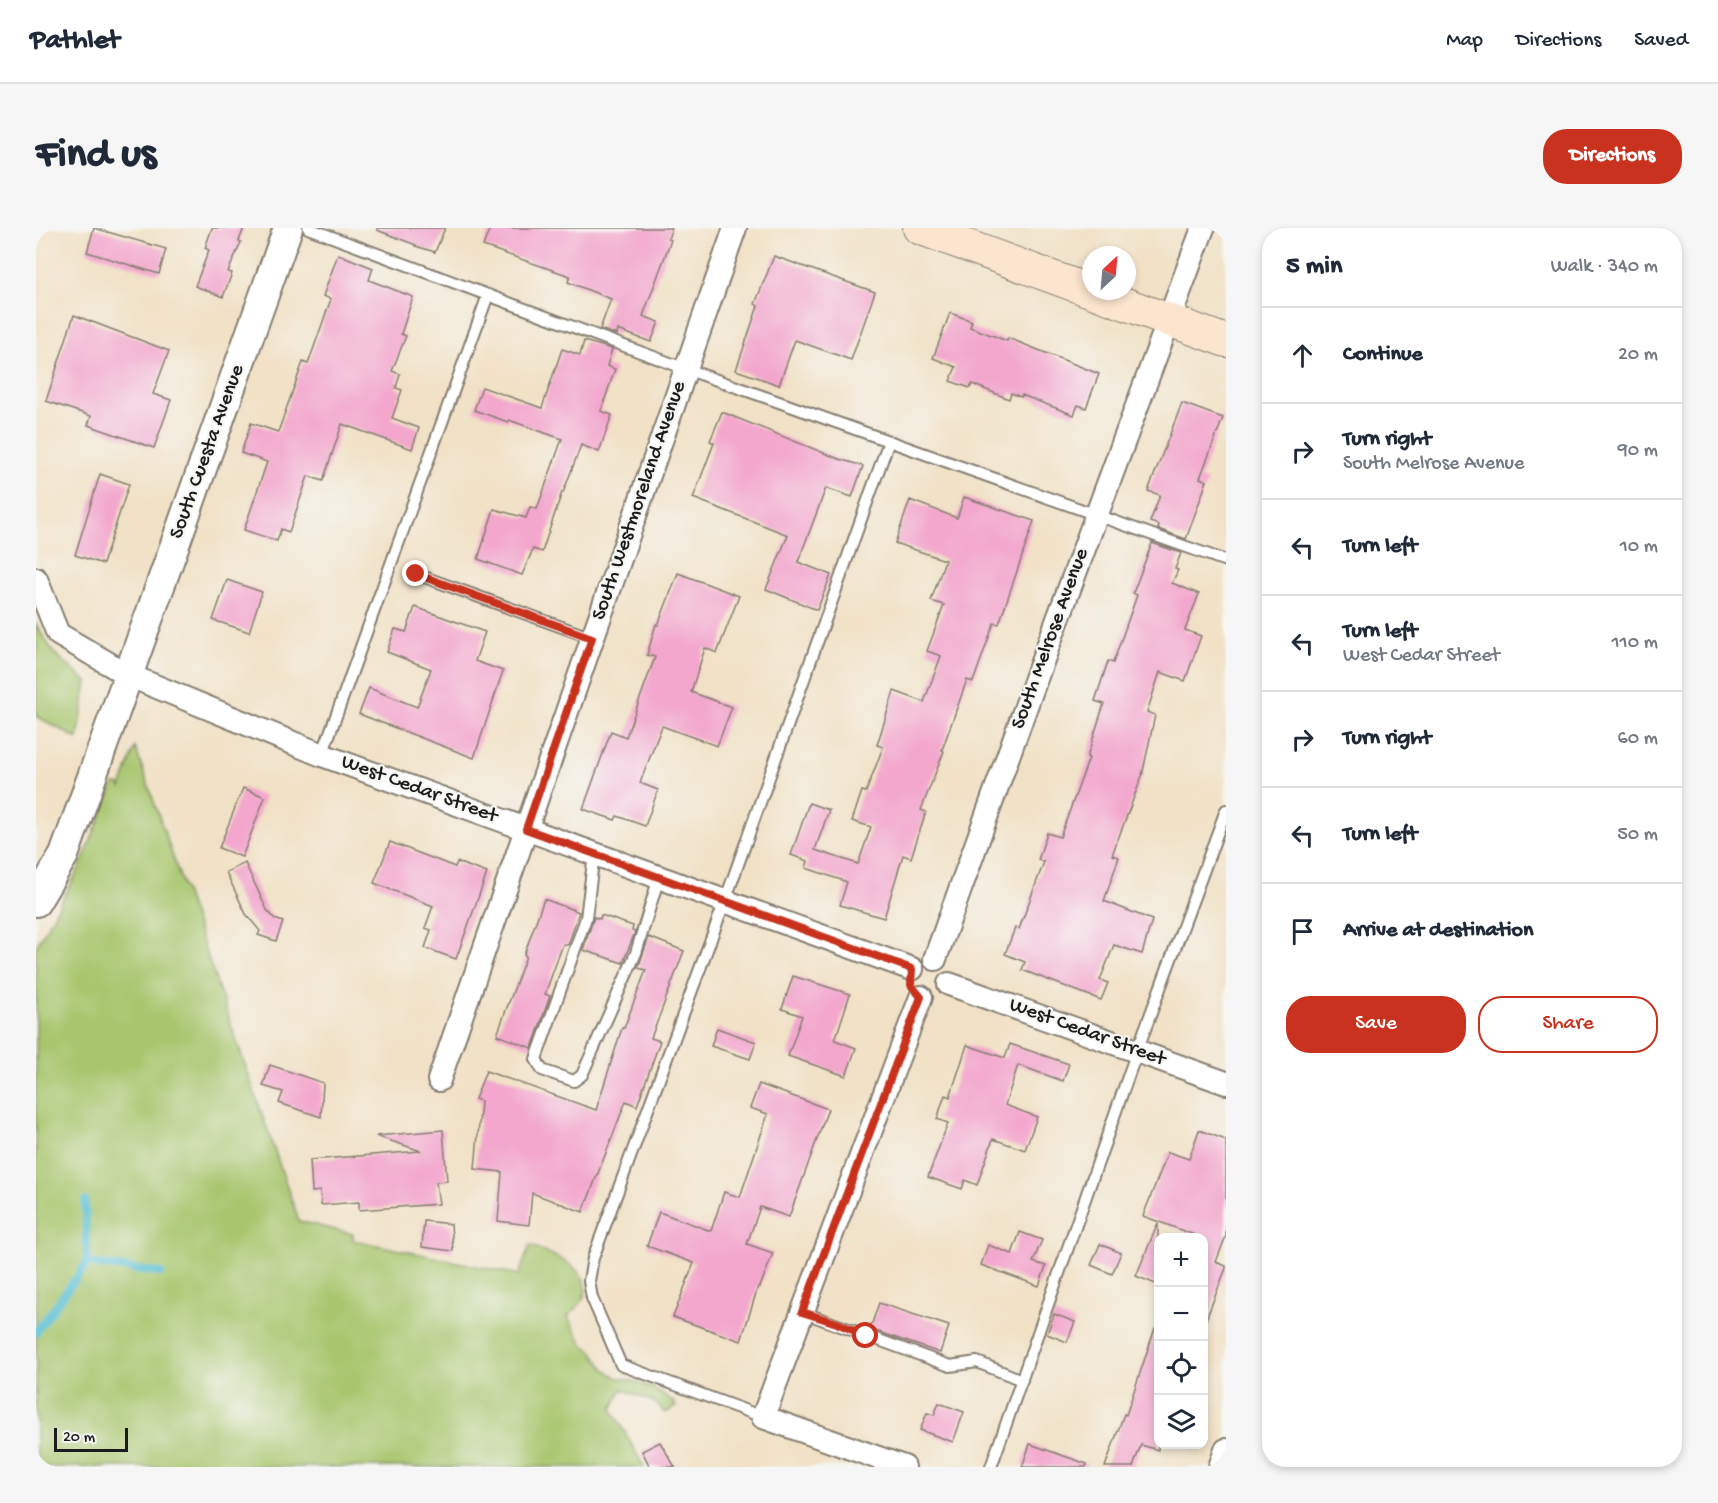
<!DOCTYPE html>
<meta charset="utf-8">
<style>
body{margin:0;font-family:"Gochi Hand",sans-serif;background:#f6f6f7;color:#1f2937}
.controls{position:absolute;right:18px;bottom:18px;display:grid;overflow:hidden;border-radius:12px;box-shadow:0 3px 9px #0003}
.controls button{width:54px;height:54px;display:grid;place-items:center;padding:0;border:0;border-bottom:2px solid #e0e1e3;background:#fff;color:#1f2937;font:30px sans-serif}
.compass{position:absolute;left:1046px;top:18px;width:54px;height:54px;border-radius:50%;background:#fff;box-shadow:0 3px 9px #0003;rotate:26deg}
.scale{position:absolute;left:18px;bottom:15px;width:74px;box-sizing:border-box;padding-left:6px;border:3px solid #1c1c1c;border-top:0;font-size:16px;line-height:21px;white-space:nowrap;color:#1c1c1c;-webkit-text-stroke:4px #f6f6f2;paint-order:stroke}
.stop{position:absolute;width:18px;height:18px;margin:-14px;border:4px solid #c8321e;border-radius:50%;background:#fff}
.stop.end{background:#c8321e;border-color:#fff;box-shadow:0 2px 6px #0008}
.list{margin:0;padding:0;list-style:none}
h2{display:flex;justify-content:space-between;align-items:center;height:78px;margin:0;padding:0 24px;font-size:26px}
h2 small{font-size:20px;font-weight:400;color:#747a83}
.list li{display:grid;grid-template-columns:39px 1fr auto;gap:18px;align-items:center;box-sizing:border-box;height:96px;padding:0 24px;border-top:2px solid #e0e1e3}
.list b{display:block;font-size:22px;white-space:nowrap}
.list p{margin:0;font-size:20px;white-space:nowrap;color:#747a83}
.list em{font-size:20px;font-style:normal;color:#747a83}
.actions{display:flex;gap:12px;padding:18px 24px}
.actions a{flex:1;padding:14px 0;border:2px solid #c8321e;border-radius:24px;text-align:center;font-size:21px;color:#c8321e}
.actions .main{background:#c8321e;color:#fff}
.icon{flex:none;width:33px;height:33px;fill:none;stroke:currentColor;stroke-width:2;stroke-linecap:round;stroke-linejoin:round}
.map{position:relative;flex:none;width:1190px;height:1239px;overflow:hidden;border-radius:24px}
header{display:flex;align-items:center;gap:36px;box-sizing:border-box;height:84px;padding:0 30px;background:#fff;border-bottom:2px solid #e0e1e3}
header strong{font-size:28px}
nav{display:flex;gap:33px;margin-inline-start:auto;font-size:21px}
.intro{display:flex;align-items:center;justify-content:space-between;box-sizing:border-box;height:144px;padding:0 36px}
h1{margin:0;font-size:42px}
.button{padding:15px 27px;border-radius:24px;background:#c8321e;color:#fff;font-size:21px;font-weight:700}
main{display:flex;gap:36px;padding:0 36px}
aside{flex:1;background:#fff;border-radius:24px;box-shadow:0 3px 9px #0003}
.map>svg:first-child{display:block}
</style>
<header>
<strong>Pathlet</strong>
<nav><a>Map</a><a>Directions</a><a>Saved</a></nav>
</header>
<div class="intro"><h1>Find us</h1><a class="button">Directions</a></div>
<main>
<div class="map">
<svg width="1190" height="1239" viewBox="0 0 1190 1239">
<rect width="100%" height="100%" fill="#f6f6f2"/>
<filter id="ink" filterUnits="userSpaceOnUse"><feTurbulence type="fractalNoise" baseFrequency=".0167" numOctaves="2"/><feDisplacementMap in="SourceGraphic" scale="12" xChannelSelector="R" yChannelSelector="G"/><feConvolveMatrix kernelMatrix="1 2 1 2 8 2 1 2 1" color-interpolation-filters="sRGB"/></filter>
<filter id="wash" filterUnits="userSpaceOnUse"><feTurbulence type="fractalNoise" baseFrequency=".008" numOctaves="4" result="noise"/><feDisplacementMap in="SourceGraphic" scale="24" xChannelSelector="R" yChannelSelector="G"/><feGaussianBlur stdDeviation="1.35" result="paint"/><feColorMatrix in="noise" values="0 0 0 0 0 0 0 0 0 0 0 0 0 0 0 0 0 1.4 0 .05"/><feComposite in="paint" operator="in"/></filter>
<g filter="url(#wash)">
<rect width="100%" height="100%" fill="#f1e1c6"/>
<!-- green -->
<g fill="#a9c66e" stroke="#627145" stroke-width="1.5">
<polygon points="0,396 17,424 51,454 42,511 0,488"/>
<path d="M99 519 263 993 317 1006V1012L483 1047 494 1017C511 1025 557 1040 549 1066 546 1076 538 1082 532 1089L547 1116 557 1124 569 1141 580 1149 598 1153 614 1159 637 1173 640 1179 629 1185 620 1175 586 1161 576 1181 608 1239H0V719L43 641 78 556H83L85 560Z"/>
</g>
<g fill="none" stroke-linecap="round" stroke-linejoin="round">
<!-- stream -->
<g stroke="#57bfd4" stroke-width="8">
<polyline points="51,1035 125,1045"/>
<polyline points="0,1104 51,1035 49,973"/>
</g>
</g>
<g id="blocks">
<!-- building -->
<g fill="#f3a7cd">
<polygon points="58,0 130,21 123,46 51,24"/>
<polygon points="176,0 208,0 203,13 205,14 192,44 196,45 187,69 159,58 173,22 169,20"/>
<polygon points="341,0 409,0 399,24 379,18 380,17 341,2"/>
<polygon points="454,0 636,0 632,11 635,12 607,88 623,94 615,114 582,102 581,107 564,101 575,71 532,54 534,48 447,18"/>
<polygon points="302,26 337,40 333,52 377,69 365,106 370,108 356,143 364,146 360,160 366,162 356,190 383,200 376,221 306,196 287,253 272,248 253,304 245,301 241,313 208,302 231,234 205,225 215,195 242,204 267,134 272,136 295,71 287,68"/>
<polygon points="738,28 839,64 815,132 759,112 743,157 700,142 722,78 719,76"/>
<polygon points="914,85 936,93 934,99 971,113 972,110 1063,146 1050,180 1042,177 1038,187 986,167 985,169 975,165 973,171 936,156 934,160 914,153 920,139 897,130"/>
<polygon points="38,87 133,123 117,166 135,172 118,220 52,197 55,188 10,173"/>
<polygon points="548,113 576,121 571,138 579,141 565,183 576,187 563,224 545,217 527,265 526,264 506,324 497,321 486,347 442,331 458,281 490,290 494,279 501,281 526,211 473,192 472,194 438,182 446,159 506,180 526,121 544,127"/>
<polygon points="1146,175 1187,190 1164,250 1171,253 1150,311 1122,301 1123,297 1114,294 1124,267 1112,263"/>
<polygon points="686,184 803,231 827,238 816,269 790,260 762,334 795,347 781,382 730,361 752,307 657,270 678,215 674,213"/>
<polygon points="64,246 93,256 67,336 39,327"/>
<polygon points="928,269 998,293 963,396 958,395 937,454 931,452 906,522 908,523 885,582 890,584 875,630 867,627 848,690 804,677 811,654 770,640 772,633 755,627 773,575 793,582 779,622 822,636 835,599 816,593 826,563 830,564 847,519 841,517 858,463 888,474 905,428 891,423 908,377 895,373 909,332 859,315 874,272 921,290"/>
<polygon points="1116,315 1145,325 1139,341 1142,342 1136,355 1163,366 1149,402 1165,408 1149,453 1124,444 1111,484 1119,487 1106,548 1076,627 1083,629 1068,673 1116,692 1106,726 1078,717 1064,752 1072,755 1065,772 986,742 989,734 969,726 979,700 983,701 1008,634 1002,632 1011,605 1024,609 1053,530 1051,529 1068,476 1059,473 1072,433 1077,435 1101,367 1097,365"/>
<polygon points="642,345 703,368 681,425 669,420 655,464 696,479 681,518 626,498 604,555 622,562 609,598 581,588 579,592 547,581 575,503 590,509 619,429 611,427 620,396 622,397"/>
<polygon points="191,352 226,364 213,404 177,392"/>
<polygon points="379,379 449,404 439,433 467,443 438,530 323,486 333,460 381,479 395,441 351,424 359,401 370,404"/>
<polygon points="207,560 229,569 206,629 183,620"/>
<polygon points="354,614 419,639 421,634 451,645 420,731 389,720 395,702 389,700 397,678 338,655"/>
<polygon points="209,635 231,682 239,691 247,694 240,713 222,707 224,703 210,686 190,644"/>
<polygon points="508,671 543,684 532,717 527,716 509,766 514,768 496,820 461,807 490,728 488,727"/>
<polygon points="565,687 597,698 596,703 599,704 587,735 547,722 558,689 564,691"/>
<polygon points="613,709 648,723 615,810 624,813 601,878 590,873 547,984 496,965 493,997 462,993 466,944 439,941 445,873 439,871 450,843 560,882 586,800 588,800 610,742 602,740"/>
<polygon points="757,748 814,766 799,812 820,820 810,848 752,828 766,788 746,781"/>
<polygon points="681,800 720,814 714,831 675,818"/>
<polygon points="974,816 1033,836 1027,853 982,837 969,877 1001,889 989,922 957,911 941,957 929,952 926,961 892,949 912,895 901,891 909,867 914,869 931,817 969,830"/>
<polygon points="234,837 287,855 285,889 243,875 247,864 227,858"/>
<polygon points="723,856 792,881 753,989 724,979 711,1016 737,1025 724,1059 722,1059 705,1113 637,1089 658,1035 611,1018 623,984 675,1003 688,964 704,969 732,886 714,880"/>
<polygon points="407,902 411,953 400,954 403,976 323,982 323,974 285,977 284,963 276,964 274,932 385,923 340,908"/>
<polygon points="1163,902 1190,912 1190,1008 1180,1034 1190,1038 1190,1040 1169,1094 1167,1010 1107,988 1132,924 1153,931"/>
<polygon points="388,993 415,996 417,1023 386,1019"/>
<polygon points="1122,995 1122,1057 1100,1048"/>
<polygon points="984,1004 1006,1012 997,1034 1010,1038 1003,1058 945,1037 952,1017 976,1026"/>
<polygon points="1064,1016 1085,1025 1076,1046 1055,1037"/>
<polygon points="843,1075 913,1098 904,1125 834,1101"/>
<polygon points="1018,1086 1039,1094 1031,1114 1011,1106"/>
<polygon points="1119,1100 1122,1100 1122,1222 1105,1217 1097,1239 1069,1239 1088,1186 1090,1187"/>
<polygon points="903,1175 928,1184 917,1214 884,1202 891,1185 898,1187"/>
<polygon points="624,1214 639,1239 614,1239 606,1223"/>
<polygon points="994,1216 1051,1236 1050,1239 986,1239"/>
</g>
</g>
</g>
<g filter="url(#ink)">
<use href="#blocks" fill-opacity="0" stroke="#867e71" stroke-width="1.5"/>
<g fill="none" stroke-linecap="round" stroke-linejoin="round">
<defs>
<g id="service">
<polyline points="272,0 650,141 1190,333"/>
<polyline points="380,346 556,410"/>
<polyline points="286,527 452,67"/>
<polyline points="558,626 550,690 500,831 506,842 538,853 546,847 600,725 623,649"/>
<polyline points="766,1084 914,1138 941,1134 986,1152"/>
<polyline points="727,1189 585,1137 556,1070 553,1053 557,1030 689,673 853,213"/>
<polyline points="955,1239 1101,823 1190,582"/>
</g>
<g id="minor">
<polyline points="0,351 22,406 92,447 286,527 876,741"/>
<polyline points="899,731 1002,445 1167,0"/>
<polyline points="913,756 1190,855"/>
<polyline points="403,852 699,0"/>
<polyline points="868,1239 727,1189 885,769"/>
<polyline points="1184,1239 1190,1222"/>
</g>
<polyline id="tertiary" points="0,674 28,627 252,0"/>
<polyline id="secondary" points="883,0 1190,113"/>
</defs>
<!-- service casing -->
<use href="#service" stroke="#867e71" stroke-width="14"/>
<!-- minor casing -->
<use href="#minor" stroke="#867e71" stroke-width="26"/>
<!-- tertiary casing -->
<use href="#tertiary" stroke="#867e71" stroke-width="32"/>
<!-- secondary casing -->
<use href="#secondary" stroke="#867e71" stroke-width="34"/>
<!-- service -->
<use href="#service" stroke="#fff" stroke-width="10"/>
<!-- minor -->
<use href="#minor" stroke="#fff" stroke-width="22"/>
<!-- tertiary -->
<use href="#tertiary" stroke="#fff" stroke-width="28"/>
<!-- secondary -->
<use href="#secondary" stroke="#fbe5cf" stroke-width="32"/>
</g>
</g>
<g fill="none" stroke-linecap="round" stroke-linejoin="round" filter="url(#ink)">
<!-- route -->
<polyline stroke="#c8321e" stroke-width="8" points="380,346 556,410 490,601 876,741 875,757 885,769 766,1084 801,1095 830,1108"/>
</g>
<g text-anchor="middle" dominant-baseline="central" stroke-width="4.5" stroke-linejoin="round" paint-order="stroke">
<!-- street labels -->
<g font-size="21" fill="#1c1c1c" stroke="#f6f6f2">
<text transform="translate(172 224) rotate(-70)">South Cuesta Avenue</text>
<text transform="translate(604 273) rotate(-71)">South Westmoreland Avenue</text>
<text transform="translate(1015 411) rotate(-70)">South Melrose Avenue</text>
<text transform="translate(383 562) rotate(20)">West Cedar Street</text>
<text transform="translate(1051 805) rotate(20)">West Cedar Street</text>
</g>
</g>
</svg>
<div class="controls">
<button>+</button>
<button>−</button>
<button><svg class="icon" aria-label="locate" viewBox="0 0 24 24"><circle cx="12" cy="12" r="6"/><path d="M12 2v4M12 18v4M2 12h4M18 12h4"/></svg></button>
<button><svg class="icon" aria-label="layers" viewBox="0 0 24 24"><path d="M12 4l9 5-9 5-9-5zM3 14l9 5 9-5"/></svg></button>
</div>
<svg class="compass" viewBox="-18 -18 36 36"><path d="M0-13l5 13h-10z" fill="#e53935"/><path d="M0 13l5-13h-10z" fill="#747a83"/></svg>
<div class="scale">20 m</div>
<div class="stop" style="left:830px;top:1108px"></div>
<div class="stop end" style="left:380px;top:346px"></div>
</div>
<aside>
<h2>5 min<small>Walk · 340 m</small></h2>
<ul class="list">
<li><svg class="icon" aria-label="ahead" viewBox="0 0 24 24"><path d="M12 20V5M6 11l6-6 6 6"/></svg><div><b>Continue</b></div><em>20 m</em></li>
<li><svg class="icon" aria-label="right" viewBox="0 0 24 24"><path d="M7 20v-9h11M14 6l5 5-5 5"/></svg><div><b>Turn right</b><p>South Melrose Avenue</p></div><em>90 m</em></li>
<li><svg class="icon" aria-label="left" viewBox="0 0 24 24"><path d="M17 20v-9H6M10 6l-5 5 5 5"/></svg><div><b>Turn left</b></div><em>10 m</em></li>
<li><svg class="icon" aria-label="left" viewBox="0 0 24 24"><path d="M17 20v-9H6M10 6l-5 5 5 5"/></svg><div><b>Turn left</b><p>West Cedar Street</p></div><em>110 m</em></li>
<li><svg class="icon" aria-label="right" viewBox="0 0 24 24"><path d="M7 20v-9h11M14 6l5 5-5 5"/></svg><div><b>Turn right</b></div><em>60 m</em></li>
<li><svg class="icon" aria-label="left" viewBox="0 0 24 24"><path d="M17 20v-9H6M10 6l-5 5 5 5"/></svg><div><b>Turn left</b></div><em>50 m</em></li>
<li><svg class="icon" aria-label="arrive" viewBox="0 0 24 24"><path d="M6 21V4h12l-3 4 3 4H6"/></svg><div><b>Arrive at destination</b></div></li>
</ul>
<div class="actions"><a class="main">Save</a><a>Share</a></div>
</aside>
</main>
